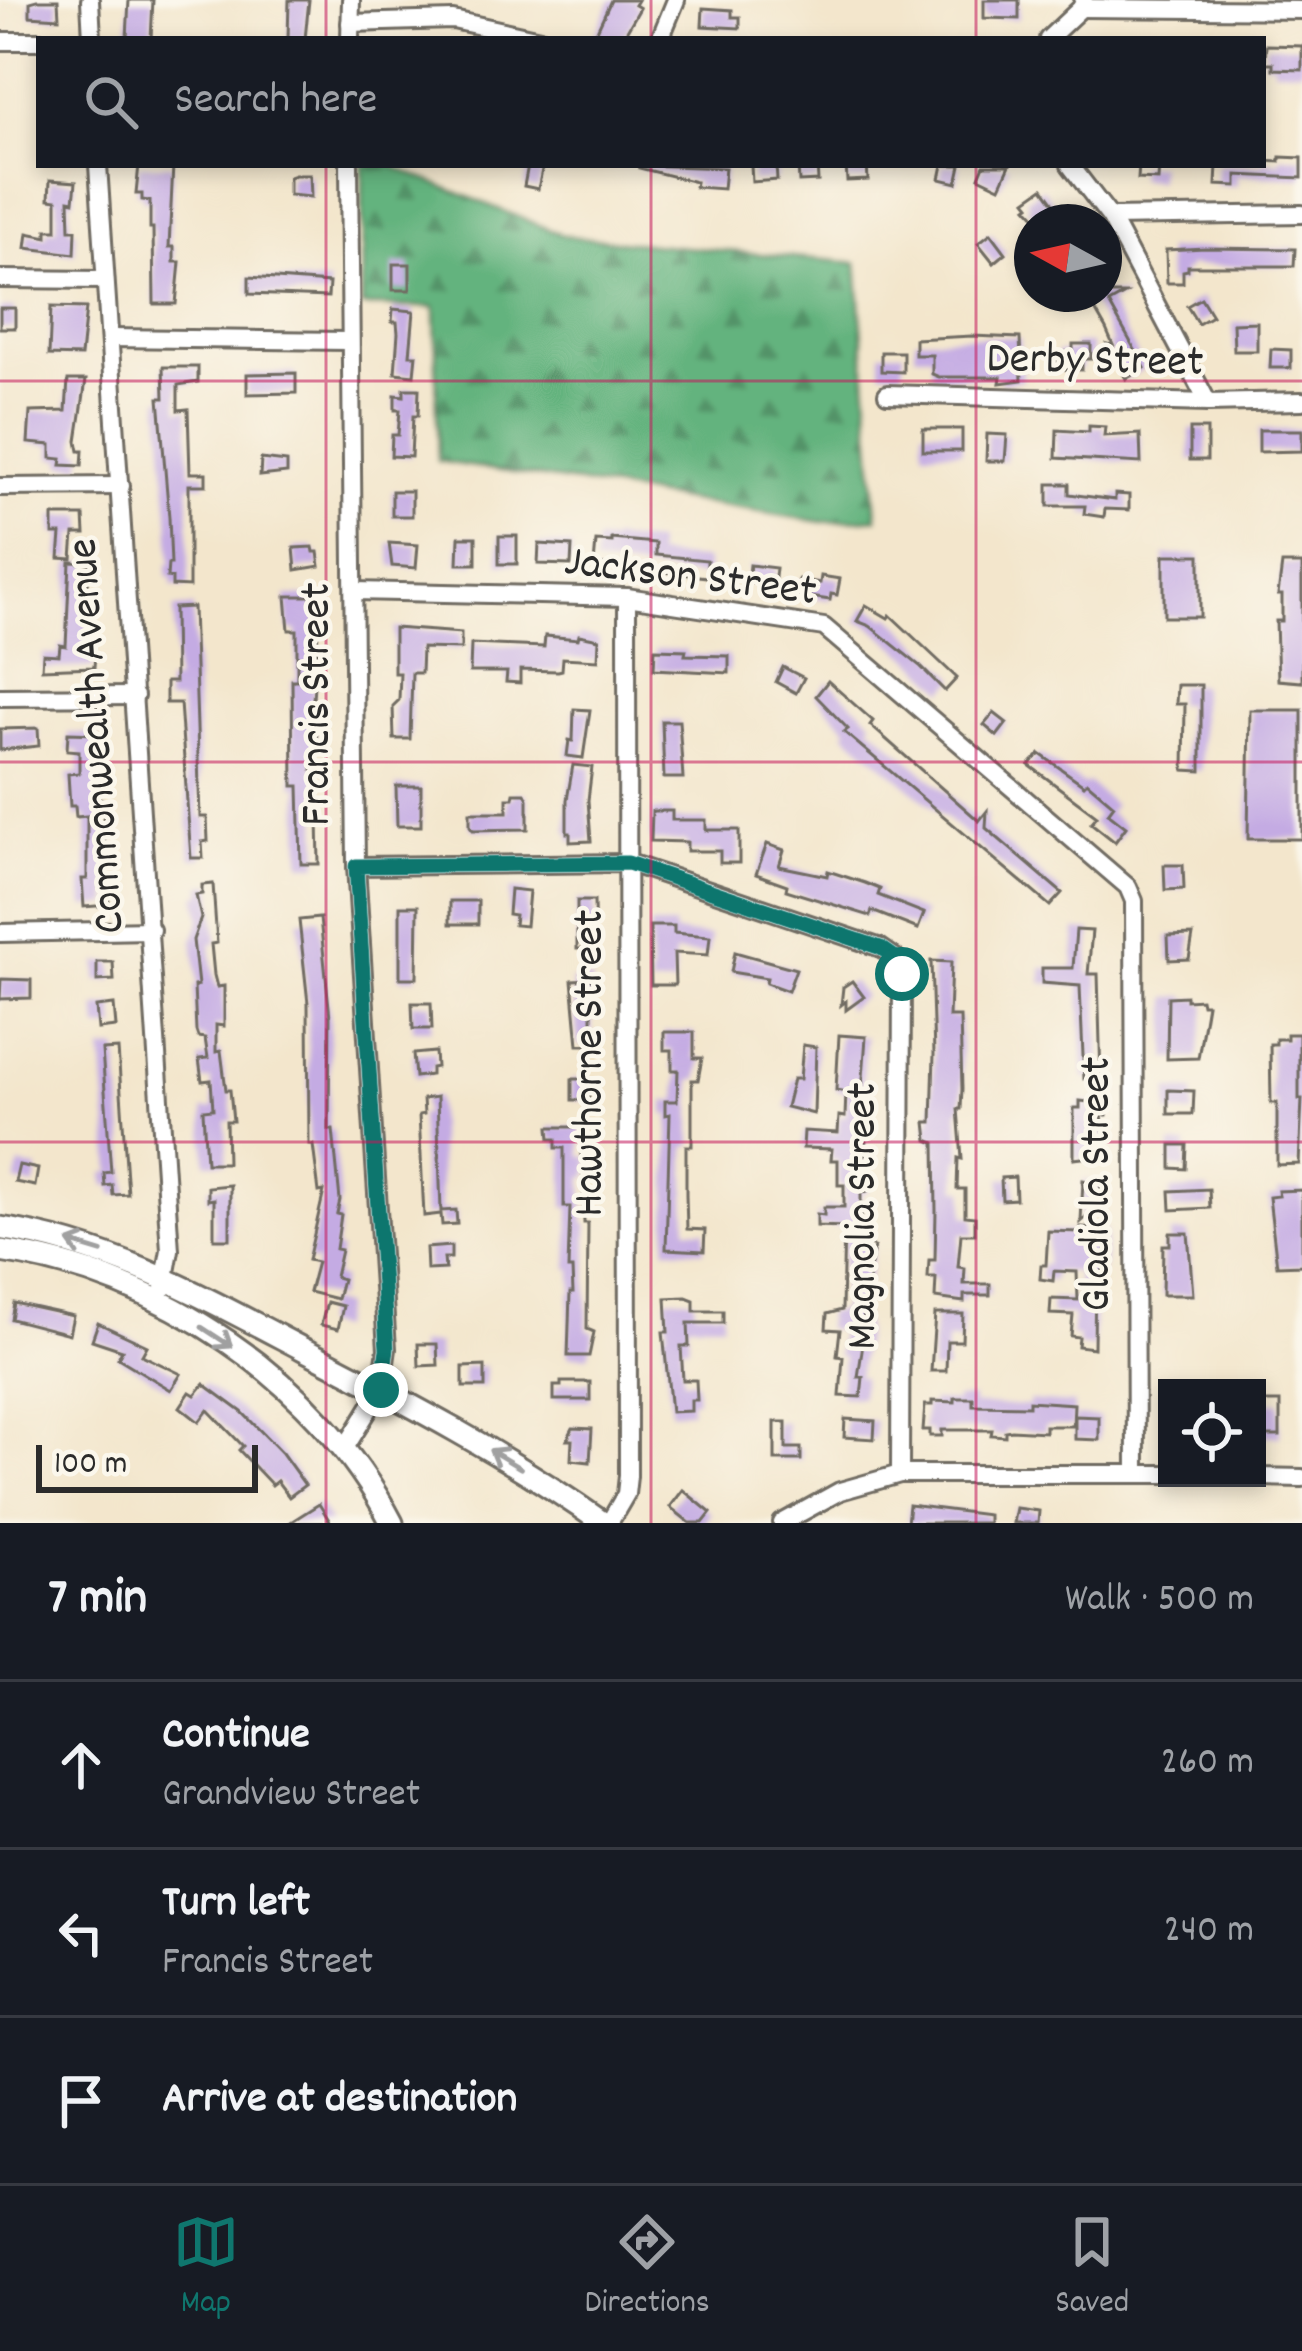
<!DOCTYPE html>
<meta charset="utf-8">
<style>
body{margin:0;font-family:Dekko,sans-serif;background:#242831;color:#f1f3f6}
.controls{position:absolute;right:36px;bottom:36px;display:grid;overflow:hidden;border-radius:0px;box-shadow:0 6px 18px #0003}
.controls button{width:108px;height:108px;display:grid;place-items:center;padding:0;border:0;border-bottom:3px solid #363941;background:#171b24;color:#f1f3f6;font:60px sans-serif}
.compass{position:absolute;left:1014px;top:204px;width:108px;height:108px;border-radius:50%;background:#171b24;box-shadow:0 6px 18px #0003;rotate:278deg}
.scale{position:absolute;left:36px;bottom:30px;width:222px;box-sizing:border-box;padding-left:12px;border:6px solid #2b2b2b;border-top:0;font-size:33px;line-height:42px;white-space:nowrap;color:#2b2b2b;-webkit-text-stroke:9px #fbf7ec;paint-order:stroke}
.stop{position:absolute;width:36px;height:36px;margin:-27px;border:9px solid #0f766e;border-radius:50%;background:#fff}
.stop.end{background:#0f766e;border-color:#fff;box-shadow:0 3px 12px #0008}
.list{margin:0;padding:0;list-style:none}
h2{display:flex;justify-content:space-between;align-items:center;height:156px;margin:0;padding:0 48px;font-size:51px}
h2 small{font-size:39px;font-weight:400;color:#9ea1a6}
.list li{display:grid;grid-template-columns:78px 1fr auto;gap:36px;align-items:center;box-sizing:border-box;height:168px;padding:0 48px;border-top:3px solid #363941}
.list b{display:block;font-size:45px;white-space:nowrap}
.list p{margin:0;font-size:39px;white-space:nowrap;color:#9ea1a6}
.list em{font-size:39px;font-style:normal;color:#9ea1a6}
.icon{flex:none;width:66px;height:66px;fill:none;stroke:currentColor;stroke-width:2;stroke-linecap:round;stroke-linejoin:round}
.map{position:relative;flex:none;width:1302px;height:1523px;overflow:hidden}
.search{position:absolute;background:#171b24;box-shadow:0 6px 18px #0003;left:36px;right:36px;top:36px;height:132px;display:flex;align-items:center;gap:30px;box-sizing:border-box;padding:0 42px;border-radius:0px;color:#9ea1a6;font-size:45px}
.sheet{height:660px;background:#171b24}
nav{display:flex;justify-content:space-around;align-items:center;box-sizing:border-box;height:168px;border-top:3px solid #363941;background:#171b24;font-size:33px;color:#9ea1a6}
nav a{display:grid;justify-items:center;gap:6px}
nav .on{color:#0f766e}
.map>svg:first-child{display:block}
</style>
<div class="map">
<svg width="1302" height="1523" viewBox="0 0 1302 1523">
<defs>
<pattern id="forest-firs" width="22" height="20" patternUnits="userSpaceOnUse" patternTransform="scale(3)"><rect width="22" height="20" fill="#63b37e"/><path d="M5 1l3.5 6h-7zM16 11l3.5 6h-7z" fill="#529267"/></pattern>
</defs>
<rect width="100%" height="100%" fill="#fbf7ec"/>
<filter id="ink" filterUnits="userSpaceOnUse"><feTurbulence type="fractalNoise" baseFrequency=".00833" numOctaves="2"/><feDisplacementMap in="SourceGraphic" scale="24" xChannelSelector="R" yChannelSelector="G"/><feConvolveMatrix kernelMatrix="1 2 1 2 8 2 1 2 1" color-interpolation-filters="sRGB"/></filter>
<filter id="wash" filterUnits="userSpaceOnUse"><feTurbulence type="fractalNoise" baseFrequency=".004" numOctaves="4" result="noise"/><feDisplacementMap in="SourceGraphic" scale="48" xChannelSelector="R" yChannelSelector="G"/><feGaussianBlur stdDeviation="2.7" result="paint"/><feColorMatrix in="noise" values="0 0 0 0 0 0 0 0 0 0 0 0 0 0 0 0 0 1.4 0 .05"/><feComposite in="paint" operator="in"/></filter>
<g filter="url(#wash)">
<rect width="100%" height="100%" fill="#f3e6cc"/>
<!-- forest -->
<polygon fill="url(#forest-firs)" stroke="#476f54" stroke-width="3" points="363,165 390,165 565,236 857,263 877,518 822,522 438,461 435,307 362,306"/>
<g id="blocks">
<!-- building -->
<g fill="#c4abe3">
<polygon points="37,0 58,0 59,18 30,16 30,2"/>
<polygon points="129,0 153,0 151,39 127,38"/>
<polygon points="289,0 309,0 305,39 288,39"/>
<polygon points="611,0 638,0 635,5 640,8 622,39 593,39"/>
<polygon points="984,0 1019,0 1019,19 984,18"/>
<polygon points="703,8 732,10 732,17 740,17 740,28 702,26"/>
<polygon points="1266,45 1302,46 1302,70 1273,69 1273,63 1265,63"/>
<polygon points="1280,157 1302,158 1302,178 1237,175 1237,186 1216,185 1217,165 1263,165 1263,161 1280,162"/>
<polygon points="139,165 173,165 169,247 174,247 174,262 180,262 176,304 154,304 153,228 150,228 150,201 142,200 142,194 136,194"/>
<polygon points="528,165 543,165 538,189 524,186"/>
<polygon points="640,165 725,168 723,189 695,187 696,182 639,168"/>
<polygon points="751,165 776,165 777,180 752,182"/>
<polygon points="798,165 817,165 818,181 799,182"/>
<polygon points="846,165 867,165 868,180 847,181"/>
<polygon points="943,165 961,165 957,183 940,179"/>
<polygon points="984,165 1010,165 1000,187 979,177"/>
<polygon points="1139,165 1159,165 1158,180 1138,179"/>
<polygon points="295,175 310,175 311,197 289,195 289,177"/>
<polygon points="50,180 76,182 74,201 69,200 70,230 76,230 75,254 26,248 28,233 47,237 47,230 57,230 57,200 49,199"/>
<polygon points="1043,188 1056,206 1038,219 1027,207 1030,205 1026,200"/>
<polygon points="991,233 1006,253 994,263 978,243"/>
<polygon points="1205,248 1295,249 1294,266 1188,266 1188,270 1183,271 1183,283 1167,283 1166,250"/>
<rect x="393" y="264" width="17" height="26"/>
<polygon points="249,277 329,283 328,297 249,294"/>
<polygon points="1086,294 1125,294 1109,303 1145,368 1126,379 1107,344 1113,345 1106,329"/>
<polygon points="1201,298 1212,316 1198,324 1187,306"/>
<polygon points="51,307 86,308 81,356 49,355"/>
<rect x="0" y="308" width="15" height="20"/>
<polygon points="393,309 414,311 410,355 416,355 414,375 395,373 398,333 397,322 392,322"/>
<polygon points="1257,322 1257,351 1234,351 1233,323"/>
<polygon points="972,336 1020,338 1022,380 1000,383 1001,377 939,377 932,374 932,355 915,355 915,339"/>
<polygon points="1073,344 1091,344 1091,359 1082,359 1082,370 1056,369 1057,352 1073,352"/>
<polygon points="1271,349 1291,350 1291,368 1270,368"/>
<polygon points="881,352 903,352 903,372 881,371"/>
<polygon points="163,367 198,367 198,382 178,385 178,410 188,409 190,473 206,473 206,485 189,485 189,587 172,586 172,578 167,577 168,564 171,564 169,517 159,398 164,398"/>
<polygon points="296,373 296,393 247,394 247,374"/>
<polygon points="68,380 86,380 77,441 79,451 83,451 82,466 61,465 62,459 51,458 51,445 28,443 30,412 66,411"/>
<polygon points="404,389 419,389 418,416 413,416 411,457 391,456 392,435 398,435 400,410 395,410 395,395 404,396"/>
<polygon points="1089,426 1105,427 1104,436 1140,434 1141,463 1056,458 1057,430 1089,432"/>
<rect x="923" y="429" width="39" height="22"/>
<rect x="1190" y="429" width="17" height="31"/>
<polygon points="1259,430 1302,430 1302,451 1259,452"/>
<polygon points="987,434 1007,435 1005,461 986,461"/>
<polygon points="261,459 287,462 287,473 260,476"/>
<polygon points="1048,484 1069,484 1069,494 1115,500 1115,494 1129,495 1129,510 1105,509 1104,517 1084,514 1085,506 1048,506"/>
<rect x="392" y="491" width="20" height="25"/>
<polygon points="53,516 84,516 85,534 74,534 72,559 59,558 61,534 53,534"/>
<rect x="499" y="536" width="18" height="28"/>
<polygon points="459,537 476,537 476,564 458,564"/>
<polygon points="612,539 656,543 656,555 707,560 707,577 594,564 596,541 612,542"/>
<polygon points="389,543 418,545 416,568 392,566"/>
<polygon points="539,544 572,546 571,565 538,564"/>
<polygon points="313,547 314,552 318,552 320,566 296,570 294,548"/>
<rect x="1164" y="555" width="36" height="62"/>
<polygon points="70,562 90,563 85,619 90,619 88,653 95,654 94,667 42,669 43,654 59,655 60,645 66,646"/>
<polygon points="1282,564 1302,564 1302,682 1278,680 1276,621 1282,621 1282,595 1278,595"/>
<polygon points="750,565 776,568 774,586 748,583"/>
<polygon points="821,576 840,579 837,595 831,594 830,600 797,595 799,579 820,583"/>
<polygon points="286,596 313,596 313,613 318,613 317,684 314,684 311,732 317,732 312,770 317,770 319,864 301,864 299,786 293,786 292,680 297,680 297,630 289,630"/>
<polygon points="866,605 888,618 890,615 957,678 945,691 920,666 870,626 857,621"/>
<polygon points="193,607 200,817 207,817 208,841 202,842 203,858 191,858 180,703 166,703 166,682 175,682 174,608"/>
<polygon points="394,628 461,633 461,649 422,648 421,673 412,673 410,739 394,739 393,706 399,700 400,673 394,673"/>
<polygon points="579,635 599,639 598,660 563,658 562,670 558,671 520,670 520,683 506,682 507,672 470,672 471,644 544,647 545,636 578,639"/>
<polygon points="655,649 686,650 685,655 729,656 729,673 654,669"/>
<polygon points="783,667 804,678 796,693 776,682"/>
<polygon points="828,681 873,721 870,725 979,821 987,811 986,828 1062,893 1050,906 844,732 848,729 816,696"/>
<polygon points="1177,685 1201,685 1201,771 1184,770 1185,704 1176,704"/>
<polygon points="574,709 590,710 583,758 567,756 569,740 573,741"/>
<polygon points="1250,710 1302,710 1302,839 1248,839"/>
<polygon points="994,713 1007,723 997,736 984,725"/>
<polygon points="662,721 679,721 683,778 664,778"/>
<polygon points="38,728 39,746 0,750 0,729"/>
<polygon points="68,733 98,734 97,799 102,799 109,905 84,907 82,879 87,879 87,816 76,817 75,806 70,806 68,774 79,773 79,751 67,750"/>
<polygon points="1040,754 1084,785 1087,782 1114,805 1108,813 1126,827 1115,842 1091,823 1097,816 1029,765"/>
<polygon points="573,765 592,767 588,800 591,841 570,842 570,833 567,833 567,800"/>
<polygon points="396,786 421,786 421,826 397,826"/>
<polygon points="514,793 525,793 528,799 528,829 473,830 470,826 470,812 507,812 507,798 513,798"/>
<polygon points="652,811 672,811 672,820 706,820 706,830 739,830 739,863 720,863 720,851 687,851 687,842 651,841"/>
<polygon points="767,844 784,850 779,866 827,876 828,871 865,883 880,889 878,895 924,913 918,929 872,911 870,916 786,890 787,885 756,874"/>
<polygon points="1164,865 1183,865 1184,889 1165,890"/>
<polygon points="213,884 217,943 211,944 214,975 217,987 224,986 224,1026 216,1025 216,1052 221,1051 226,1090 230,1090 233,1121 226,1121 227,1163 206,1163 203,1110 213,1109 211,1080 202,1081 199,1059 208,1058 205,1038 198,1037 196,1031 194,986 198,985 193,940 201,918 196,895 202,894 202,885"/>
<polygon points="510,889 529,891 526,926 514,925 515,915 508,914"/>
<rect x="450" y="901" width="28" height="23"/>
<polygon points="577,901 594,901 595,949 577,949"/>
<polygon points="400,906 418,906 417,978 400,978"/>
<polygon points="320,918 330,1017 329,1130 333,1130 340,1200 337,1214 341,1215 336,1249 341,1250 335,1277 342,1279 337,1299 309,1292 317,1262 308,1260 324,1191 319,1192 313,1145 309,1145 308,1003 299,920"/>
<polygon points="650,926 674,926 674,933 710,936 708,955 674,953 675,985 651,985"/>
<polygon points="1076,930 1092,931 1088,974 1098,974 1101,1079 1084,1079 1080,986 1042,983 1042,968 1073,968"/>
<polygon points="1193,935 1189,959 1169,960 1168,936"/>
<polygon points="735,952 796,969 788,991 766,983 767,978 731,972"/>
<polygon points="931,961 951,962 949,1017 960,1017 962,1089 961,1109 958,1109 962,1159 958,1158 957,1189 965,1189 965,1216 975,1217 975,1234 961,1234 958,1267 965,1268 964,1284 990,1284 990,1295 964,1295 964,1302 935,1298 936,1278 928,1278 929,1260 935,1260 936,1211 935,1143 928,1140 926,1122 932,1122 934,1054"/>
<polygon points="97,962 113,962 114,980 97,981"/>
<polygon points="1,979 31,980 31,998 0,999"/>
<polygon points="592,979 592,1045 578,1045 572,980"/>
<polygon points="852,981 864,997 846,1010 846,1001 841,1005 843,987"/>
<polygon points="1186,996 1186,1000 1201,999 1202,1004 1207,1004 1198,1058 1167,1059 1168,997"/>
<polygon points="412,1003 431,1003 432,1029 413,1029"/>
<polygon points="114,1005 116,1027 98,1029 96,1007"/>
<polygon points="664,1032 694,1032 694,1058 702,1058 698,1080 692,1080 692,1146 686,1146 686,1194 687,1229 705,1230 704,1251 666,1249 670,1114 665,1115 665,1101 677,1101 678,1070 672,1070 672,1050 664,1050"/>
<polygon points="1287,1034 1299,1034 1299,1099 1302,1099 1299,1164 1277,1165 1277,1103 1271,1103 1270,1044 1276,1044 1276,1039 1287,1039"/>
<polygon points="839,1035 866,1037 861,1105 869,1106 863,1172 870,1175 869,1190 861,1194 861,1241 874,1247 863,1311 865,1331 858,1377 863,1377 861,1397 840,1396 843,1357 837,1356 840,1330 826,1329 827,1314 842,1310 844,1227 817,1226 817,1214 824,1215 824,1207 844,1207 844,1185 838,1185 838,1160 831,1160 832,1149 803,1148 804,1131 838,1133 839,1116 845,1117 846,1092 836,1090"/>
<polygon points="803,1045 816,1047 814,1114 786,1107 793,1079 800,1079"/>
<polygon points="118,1049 128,1194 113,1195 112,1185 105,1186 104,1173 111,1172 102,1050"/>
<polygon points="435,1052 436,1067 431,1068 431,1075 415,1077 413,1054"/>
<polygon points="572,1079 588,1079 589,1100 572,1100"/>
<polygon points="1168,1090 1194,1091 1193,1114 1168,1114"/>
<polygon points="437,1097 441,1211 456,1210 457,1224 442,1225 441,1214 424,1216 419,1115 424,1114 423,1099"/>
<polygon points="1080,1101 1108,1104 1107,1115 1102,1115 1107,1155 1074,1159 1074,1108 1080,1108"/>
<polygon points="549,1127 580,1127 581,1156 588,1156 588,1177 583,1177 584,1223 588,1223 587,1329 594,1332 589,1356 568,1356 570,1293 573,1293 572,1269 568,1269 570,1207 564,1207 564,1148 556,1148 556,1139 550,1139"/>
<polygon points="1171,1145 1187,1145 1186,1169 1171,1168"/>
<polygon points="19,1165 38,1169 35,1186 15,1182"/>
<polygon points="1015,1177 1016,1199 1002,1200 1001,1178"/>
<polygon points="1083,1180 1101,1184 1099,1206 1081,1222"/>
<polygon points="230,1185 230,1239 214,1239 214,1199 208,1200 208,1187"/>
<polygon points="1209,1189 1210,1208 1171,1210 1170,1191"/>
<polygon points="1302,1190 1302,1265 1277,1266 1269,1197 1279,1196 1278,1191"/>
<polygon points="1081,1227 1106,1229 1105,1265 1101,1274 1095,1274 1094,1348 1078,1346 1079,1337 1071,1336 1073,1315 1050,1314 1051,1299 1078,1300 1077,1272 1054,1271 1053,1281 1040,1279 1041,1265 1046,1265 1048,1231 1080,1232"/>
<polygon points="1170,1233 1188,1233 1193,1295 1162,1295 1163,1245 1170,1245"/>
<polygon points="451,1246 451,1258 444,1258 445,1269 427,1270 426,1248"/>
<polygon points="686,1297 694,1300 694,1311 723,1311 723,1323 688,1323 689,1346 681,1346 683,1380 696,1380 697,1400 691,1400 691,1411 671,1412 663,1332 668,1332 666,1298"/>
<polygon points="327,1302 343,1306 338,1329 321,1325"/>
<polygon points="14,1303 73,1316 69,1334 11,1319"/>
<polygon points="935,1314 963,1314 962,1341 947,1341 946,1371 931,1371"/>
<polygon points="98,1323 147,1346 142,1355 181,1374 171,1390 118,1358 122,1350 92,1340"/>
<polygon points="418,1344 437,1344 438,1365 419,1366"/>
<polygon points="485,1366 485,1387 463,1387 463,1367"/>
<polygon points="561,1382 590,1382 590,1400 554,1400 554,1386 561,1386"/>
<polygon points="204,1384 242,1412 282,1453 305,1485 289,1497 277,1481 272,1485 239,1450 243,1446 208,1410 199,1422 180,1407 190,1392 195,1395"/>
<polygon points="955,1398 973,1398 973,1405 1029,1406 1029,1401 1074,1404 1073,1426 1045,1426 1045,1432 1011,1430 1005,1431 1005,1436 991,1435 992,1430 942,1430 942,1436 930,1436 930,1430 923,1430 925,1405 932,1405 932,1401 955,1402"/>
<polygon points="1261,1402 1280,1402 1280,1436 1260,1436"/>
<polygon points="1075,1416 1099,1417 1099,1440 1075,1439"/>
<polygon points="845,1419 875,1421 874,1439 844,1437"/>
<polygon points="775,1422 786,1422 786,1448 801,1448 801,1460 775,1460"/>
<polygon points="573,1428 592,1429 590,1462 571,1460 572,1440 567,1440"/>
<polygon points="683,1490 711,1513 703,1523 690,1523 670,1507"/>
<polygon points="319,1504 331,1523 289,1523"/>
<polygon points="909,1505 988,1515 988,1523 907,1523"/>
<polygon points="1016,1508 1039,1511 1038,1523 1013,1523"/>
</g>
</g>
</g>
<g filter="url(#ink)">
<use href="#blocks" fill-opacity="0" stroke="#716c63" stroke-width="3"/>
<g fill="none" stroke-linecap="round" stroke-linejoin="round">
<defs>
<g id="minor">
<polyline points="90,0 92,39"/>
<polyline points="1081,8 1302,10"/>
<polyline points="350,23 453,20 540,39"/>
<polyline points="350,39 351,0"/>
<polyline points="660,39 676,0"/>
<polyline points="1048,39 1081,8 1084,1"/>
<polyline points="0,41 39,41"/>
<polyline points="98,165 170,1250 163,1289"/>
<polyline points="1070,165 1110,217 1208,403"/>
<polyline points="1110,217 1302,214"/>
<polyline points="0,279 104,280"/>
<polyline points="110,338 348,341"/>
<polyline points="887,394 1208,403 1302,401"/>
<polyline points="0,487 121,486"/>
<polyline points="355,591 627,597 824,627 1128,887 1134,901 1136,1474"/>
<polyline points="0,697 135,696"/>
<polyline points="356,866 629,863 881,948 897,959 902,974 900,1474"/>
<polyline points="0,933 151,930"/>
<polyline points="345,1448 381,1390 387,1349 356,866 349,165"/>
<polyline points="1257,1477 1302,1478"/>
<polyline points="609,1523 626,1494 628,1476 627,597"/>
<polyline points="782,1523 840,1491 900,1474 1167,1474"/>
</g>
<g id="tertiary">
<path d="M0 1228C110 1244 206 1298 303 1349 406 1402 509 1456 603 1523"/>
<path d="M0 1251C159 1273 318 1380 392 1523"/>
</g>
</defs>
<!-- minor casing -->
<use href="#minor" stroke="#716c63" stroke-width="22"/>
<!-- tertiary casing -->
<use href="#tertiary" stroke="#716c63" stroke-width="27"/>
<!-- minor -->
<use href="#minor" stroke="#fff" stroke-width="16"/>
<!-- tertiary -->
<use href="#tertiary" stroke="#fff" stroke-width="21"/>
</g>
<!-- one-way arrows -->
<defs><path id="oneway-shaft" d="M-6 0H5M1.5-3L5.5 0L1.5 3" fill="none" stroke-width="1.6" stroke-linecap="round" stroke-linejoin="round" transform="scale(3)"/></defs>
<g stroke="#a0a0a0">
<use href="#oneway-shaft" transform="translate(85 1247) rotate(-163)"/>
<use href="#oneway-shaft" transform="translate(217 1337) rotate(33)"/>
<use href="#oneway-shaft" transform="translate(505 1459) rotate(-149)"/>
</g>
</g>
<g fill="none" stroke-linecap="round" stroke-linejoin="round" filter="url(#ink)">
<!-- route -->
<polyline stroke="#0f766e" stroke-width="15" points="381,1390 387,1349 356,866 628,863 881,948 897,959 902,974"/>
</g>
<!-- grid -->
<path fill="none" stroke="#c2185b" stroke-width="3" stroke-opacity="0.55" d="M326 0V39M651 0V39M976 0V39M326 165V1523M651 165V1523M976 165V1523M0 381H1302M0 762H1302M0 1142H1302"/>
<g text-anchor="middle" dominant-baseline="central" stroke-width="9" stroke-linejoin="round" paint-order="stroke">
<!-- street labels -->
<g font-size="45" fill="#2b2b2b" stroke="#fbf7ec">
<text transform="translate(1095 363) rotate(1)">Derby Street</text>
<text transform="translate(690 579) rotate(7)">Jackson Street</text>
<text transform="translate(319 704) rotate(-90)">Francis Street</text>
<text transform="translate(99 736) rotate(-94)">Commonwealth Avenue</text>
<text transform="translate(592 1063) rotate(-90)">Hawthorne Street</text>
<text transform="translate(1099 1184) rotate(-90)">Gladiola Street</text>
<text transform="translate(865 1216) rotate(-90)">Magnolia Street</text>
</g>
</g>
</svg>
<div class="controls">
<button><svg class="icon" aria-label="locate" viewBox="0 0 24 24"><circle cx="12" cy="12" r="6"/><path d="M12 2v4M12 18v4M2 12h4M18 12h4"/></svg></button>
</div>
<svg class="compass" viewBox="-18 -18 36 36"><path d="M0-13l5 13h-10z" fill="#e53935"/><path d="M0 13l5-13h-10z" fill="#9ea1a6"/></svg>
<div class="scale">100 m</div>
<div class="stop" style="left:902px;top:974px"></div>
<div class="stop end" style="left:381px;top:1390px"></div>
<div class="search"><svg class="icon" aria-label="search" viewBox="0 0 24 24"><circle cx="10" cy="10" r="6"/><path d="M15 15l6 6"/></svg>Search here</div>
</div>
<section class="sheet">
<h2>7 min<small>Walk · 500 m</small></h2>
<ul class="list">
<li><svg class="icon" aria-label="ahead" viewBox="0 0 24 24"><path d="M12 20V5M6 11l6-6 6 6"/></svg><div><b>Continue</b><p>Grandview Street</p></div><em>260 m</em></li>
<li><svg class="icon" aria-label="left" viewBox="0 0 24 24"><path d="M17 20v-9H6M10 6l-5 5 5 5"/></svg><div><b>Turn left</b><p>Francis Street</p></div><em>240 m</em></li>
<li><svg class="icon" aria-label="arrive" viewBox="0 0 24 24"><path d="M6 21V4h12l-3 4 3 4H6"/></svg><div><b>Arrive at destination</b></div></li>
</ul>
</section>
<nav>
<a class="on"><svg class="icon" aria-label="map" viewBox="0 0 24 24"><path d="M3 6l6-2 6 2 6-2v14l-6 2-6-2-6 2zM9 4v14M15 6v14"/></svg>Map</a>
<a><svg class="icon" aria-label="directions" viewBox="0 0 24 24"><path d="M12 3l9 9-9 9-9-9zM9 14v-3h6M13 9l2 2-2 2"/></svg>Directions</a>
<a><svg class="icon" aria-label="saved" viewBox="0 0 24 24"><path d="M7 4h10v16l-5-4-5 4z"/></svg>Saved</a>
</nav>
